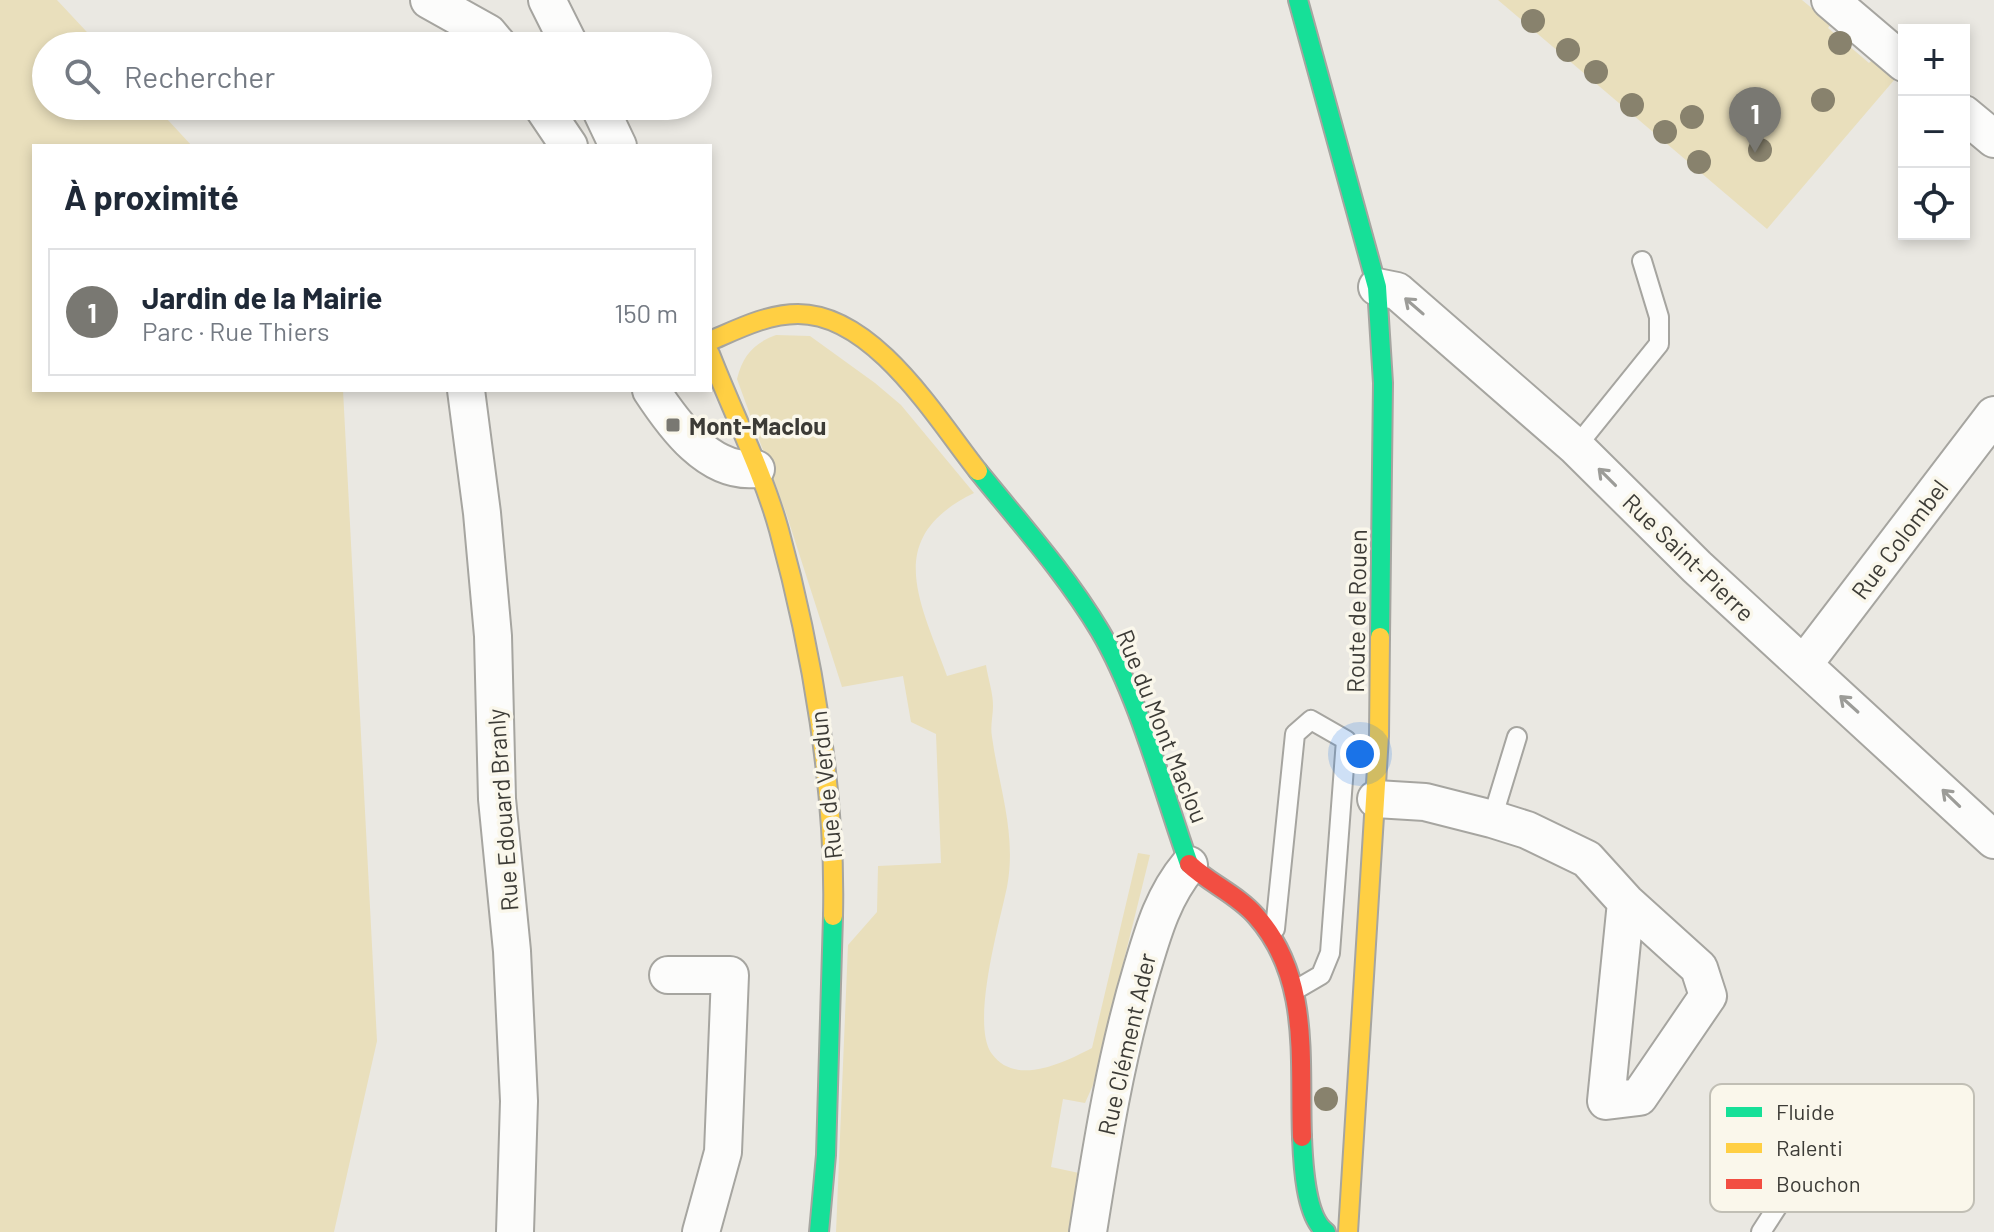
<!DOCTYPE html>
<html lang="fr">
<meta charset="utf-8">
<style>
body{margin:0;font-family:Barlow,sans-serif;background:#f2f2f3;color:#1f2937}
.controls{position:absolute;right:24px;top:24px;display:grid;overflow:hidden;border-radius:0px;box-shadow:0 4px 12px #0003}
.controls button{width:72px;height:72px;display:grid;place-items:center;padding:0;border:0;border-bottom:2px solid #e0e1e3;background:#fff;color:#1f2937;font:40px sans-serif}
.you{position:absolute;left:1360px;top:754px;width:28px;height:28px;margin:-20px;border:6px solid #fff;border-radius:50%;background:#1a73e8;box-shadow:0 0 0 12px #1a73e833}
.badge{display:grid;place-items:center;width:52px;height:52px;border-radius:50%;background:#797872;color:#fff;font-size:26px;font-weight:700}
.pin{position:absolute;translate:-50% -66px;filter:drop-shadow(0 2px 4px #0008)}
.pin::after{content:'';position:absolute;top:42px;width:28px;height:24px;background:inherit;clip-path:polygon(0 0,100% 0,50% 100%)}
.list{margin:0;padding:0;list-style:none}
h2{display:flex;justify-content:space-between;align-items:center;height:104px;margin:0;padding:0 32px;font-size:34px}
h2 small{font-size:26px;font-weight:400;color:#747a83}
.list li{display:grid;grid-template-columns:52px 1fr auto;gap:24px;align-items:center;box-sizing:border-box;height:128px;margin:0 16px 16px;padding:0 16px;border:2px solid #e0e1e3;border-radius:0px}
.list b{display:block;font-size:30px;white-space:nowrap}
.list p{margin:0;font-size:26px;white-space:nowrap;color:#747a83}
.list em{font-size:26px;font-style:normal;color:#747a83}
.icon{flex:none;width:44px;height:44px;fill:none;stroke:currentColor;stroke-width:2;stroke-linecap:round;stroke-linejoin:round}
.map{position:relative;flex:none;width:1994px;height:1232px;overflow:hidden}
.search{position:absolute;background:#fff;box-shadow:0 4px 12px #0003;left:32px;top:32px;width:680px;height:88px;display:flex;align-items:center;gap:20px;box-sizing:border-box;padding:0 28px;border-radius:44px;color:#747a83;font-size:30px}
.panel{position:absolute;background:#fff;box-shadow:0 4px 12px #0003;left:32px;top:144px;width:680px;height:248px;border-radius:0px}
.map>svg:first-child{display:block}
</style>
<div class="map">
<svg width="1994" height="1232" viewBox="0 0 1994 1232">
<rect width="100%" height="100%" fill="#eae8e2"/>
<!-- green -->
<g fill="#e9dfbc">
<polygon points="0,0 57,0 100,46 46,46 46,106 155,106 192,146 34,146 34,390 343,390 377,1041 334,1232 0,1232"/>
<polygon points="1498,0 1802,0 1831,24 1828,28 1869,63 1872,60 1895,79 1767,229"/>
<path d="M776 335 810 336 875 383 901 405 974 493C882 538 920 601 947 676L986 665C988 679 993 692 993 706 993 716 990 727 992 737 999 788 1017 834 1007 887 1000 921 970 1025 992 1054 1016 1087 1065 1062 1092 1048L1138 853 1150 855 1093 1085 1085 1103 1063 1099 1051 1167 1079 1173 1070 1232H836L848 945 877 912 878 866 941 863 936 734 911 722 903 676 842 687 787 516 737 379C743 355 754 343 776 335Z"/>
</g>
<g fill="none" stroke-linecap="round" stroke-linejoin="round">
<defs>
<g id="lane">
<polyline points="1576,447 1659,344 1659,317 1642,261"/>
<polyline points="1492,819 1517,737"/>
<polyline points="1275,929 1295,734 1311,720 1346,740 1330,953 1321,975 1297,989"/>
<polyline points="1761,1232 1818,1144"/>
</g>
<g id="street">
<polyline points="429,0 488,33 499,46"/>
<polyline points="547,0 570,46"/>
<polyline points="1830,0 1904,63"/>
<polyline points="542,106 569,146"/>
<polyline points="599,106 618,146"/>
<polyline points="1964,114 1994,139"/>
<polyline points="1377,287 1397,291 1576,447 1697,567 1994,840"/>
<polyline points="466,390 482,513 493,636 497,799 512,951 519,1101 515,1232"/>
<path d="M651 390C674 425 709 474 756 469"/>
<polyline points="1804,664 1994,415"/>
<polyline points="1376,799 1425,802 1492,819 1527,830 1587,859 1626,902 1699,968 1708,996 1639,1097 1606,1101 1626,902"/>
<polyline points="668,975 730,975 723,1152 701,1232"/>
<path d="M1088 1232C1102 1143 1116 1056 1142 969 1153 932 1163 896 1189 865"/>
</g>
<g id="fast">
<polyline points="1298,0 1377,287 1383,383 1380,637"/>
<path d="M978 471C1020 523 1066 574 1100 631 1139 697 1163 791 1189 864"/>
<path d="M1302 1137C1303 1162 1305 1217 1326 1232"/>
<polyline points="819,1232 826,1155 833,916"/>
</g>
<g id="slow">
<path d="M710 341C738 329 767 314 798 314 874 314 936 418 978 471"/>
<path d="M710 354C732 411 763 472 779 530 812 650 836 791 833 916"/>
<polyline points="1348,1232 1379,736 1380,637"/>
</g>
<path id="jam" d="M1189 864C1209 883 1238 895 1256 916 1311 978 1299 1059 1302 1137"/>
</defs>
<!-- lane casing -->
<use href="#lane" stroke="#a6a5a0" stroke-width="22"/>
<!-- street casing -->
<use href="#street" stroke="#a6a5a0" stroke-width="40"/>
<!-- fast casing -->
<use href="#fast" stroke="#a6a5a0" stroke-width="22"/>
<!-- slow casing -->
<use href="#slow" stroke="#a6a5a0" stroke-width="22"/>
<!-- jam casing -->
<use href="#jam" stroke="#a6a5a0" stroke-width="22"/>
<!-- lane -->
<use href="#lane" stroke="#fcfcfb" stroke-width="18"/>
<!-- street -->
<use href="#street" stroke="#fcfcfb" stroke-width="36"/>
<!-- fast -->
<use href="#fast" stroke="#16e098" stroke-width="18"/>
<!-- slow -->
<use href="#slow" stroke="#ffcf43" stroke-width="18"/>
<!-- jam -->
<use href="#jam" stroke="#f24e42" stroke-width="18"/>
</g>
<!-- trees -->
<g fill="#88826d">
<circle cx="1533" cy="21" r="12"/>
<circle cx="1840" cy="43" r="12"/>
<circle cx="1568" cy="50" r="12"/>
<circle cx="1596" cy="72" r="12"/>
<circle cx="1823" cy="100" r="12"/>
<circle cx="1632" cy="105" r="12"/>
<circle cx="1692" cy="117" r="12"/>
<circle cx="1665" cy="132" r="12"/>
<circle cx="1760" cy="150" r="12"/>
<circle cx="1699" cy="162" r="12"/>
<circle cx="1326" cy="1099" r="12"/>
</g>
<!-- one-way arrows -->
<defs><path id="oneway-shaft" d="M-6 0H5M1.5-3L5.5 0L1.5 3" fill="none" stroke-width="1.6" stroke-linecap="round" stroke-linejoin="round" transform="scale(2)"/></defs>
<g stroke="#9c9c98">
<use href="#oneway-shaft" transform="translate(1414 306) rotate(-139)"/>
<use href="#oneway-shaft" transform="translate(1607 477) rotate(-135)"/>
<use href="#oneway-shaft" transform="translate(1849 704) rotate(-138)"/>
<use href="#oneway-shaft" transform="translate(1951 798) rotate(-136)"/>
</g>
<!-- markers -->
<rect fill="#797872" stroke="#faf7eb" stroke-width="3" x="665" y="417" width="16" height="16" rx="4"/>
<g text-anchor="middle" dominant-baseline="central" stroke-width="7" stroke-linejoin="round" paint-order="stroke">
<!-- poi labels -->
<g font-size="24" font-weight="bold" fill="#3c3b36" stroke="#faf7eb" text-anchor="start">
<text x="689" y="425">Mont-Maclou</text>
</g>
<!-- street labels -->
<g font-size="24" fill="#3c3b36" stroke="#faf7eb">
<text transform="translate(1899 539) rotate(-53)">Rue Colombel</text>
<text transform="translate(1689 557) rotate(44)">Rue Saint-Pierre</text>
<text transform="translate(1356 611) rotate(-89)">Route de Rouen</text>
<text transform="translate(1163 726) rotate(68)">Rue du Mont Maclou</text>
<text transform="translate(825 785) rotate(-96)">Rue de Verdun</text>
<text transform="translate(502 810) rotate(-94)">Rue Edouard Branly</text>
<text transform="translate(1126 1044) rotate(-77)">Rue Clément Ader</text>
</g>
</g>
<!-- legend -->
<rect x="1710" y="1084" width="264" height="128" rx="12" fill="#faf7eb" stroke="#c1bfb5" stroke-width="2"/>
<rect x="1726" y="1107" width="36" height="10" fill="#16e098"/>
<rect x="1726" y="1143" width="36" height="10" fill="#ffcf43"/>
<rect x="1726" y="1179" width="36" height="10" fill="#f24e42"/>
<g font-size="22" fill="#3c3b36">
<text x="1776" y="1120">Fluide</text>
<text x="1776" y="1156">Ralenti</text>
<text x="1776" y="1192">Bouchon</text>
</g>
</svg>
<div class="controls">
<button>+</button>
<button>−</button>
<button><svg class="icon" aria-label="locate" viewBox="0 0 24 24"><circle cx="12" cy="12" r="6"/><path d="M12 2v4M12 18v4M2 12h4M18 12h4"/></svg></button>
</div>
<div class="you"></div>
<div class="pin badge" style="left:1755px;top:153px">1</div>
<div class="search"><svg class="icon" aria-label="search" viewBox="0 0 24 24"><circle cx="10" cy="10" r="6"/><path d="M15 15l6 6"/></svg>Rechercher</div>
<section class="panel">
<h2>À proximité<small></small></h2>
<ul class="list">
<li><span class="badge">1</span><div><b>Jardin de la Mairie</b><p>Parc · Rue Thiers</p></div><em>150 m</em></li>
</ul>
</section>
</div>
